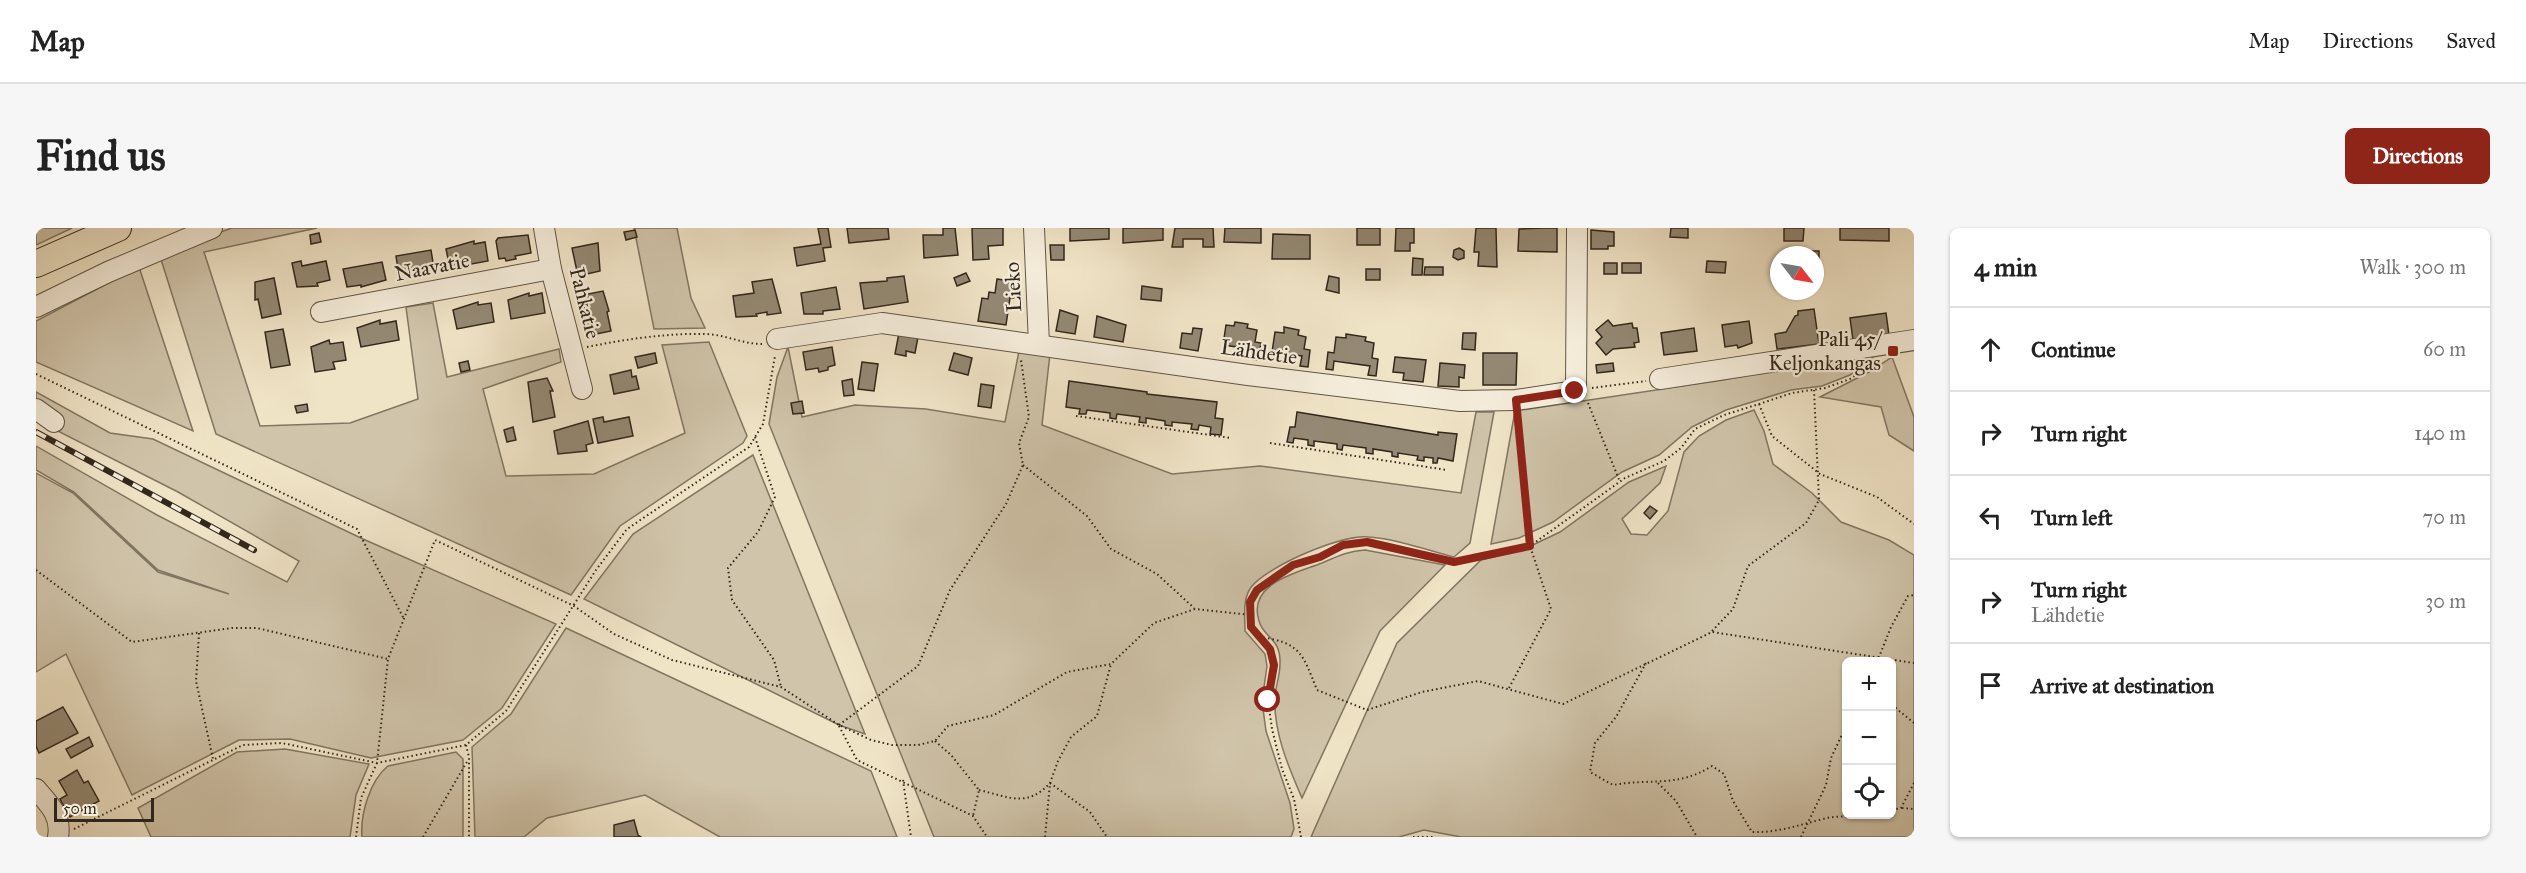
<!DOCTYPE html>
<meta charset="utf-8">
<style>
body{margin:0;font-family:"IM FELL Great Primer",serif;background:#f6f6f6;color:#222}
.controls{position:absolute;right:18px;bottom:18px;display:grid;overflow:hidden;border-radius:9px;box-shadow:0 2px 4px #0004}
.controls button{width:54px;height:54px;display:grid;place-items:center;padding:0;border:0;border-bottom:2px solid #e0e0e0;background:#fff;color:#222;font:30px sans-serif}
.compass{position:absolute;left:1734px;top:18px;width:54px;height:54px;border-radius:50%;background:#fff;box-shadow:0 2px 4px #0004;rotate:121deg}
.scale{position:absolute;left:18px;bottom:15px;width:100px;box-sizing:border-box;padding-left:6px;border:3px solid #31271b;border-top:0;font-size:16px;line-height:21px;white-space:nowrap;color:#31271b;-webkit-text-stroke:4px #f5eddb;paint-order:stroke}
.stop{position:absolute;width:18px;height:18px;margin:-14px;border:4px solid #8f2418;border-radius:50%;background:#fff}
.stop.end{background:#8f2418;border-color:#fff;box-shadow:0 2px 6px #0008}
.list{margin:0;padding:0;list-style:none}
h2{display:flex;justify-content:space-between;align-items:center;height:78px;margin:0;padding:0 24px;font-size:26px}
h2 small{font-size:20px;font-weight:400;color:#767676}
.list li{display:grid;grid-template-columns:39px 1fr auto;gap:18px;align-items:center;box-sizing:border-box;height:84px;padding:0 24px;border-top:2px solid #e0e0e0}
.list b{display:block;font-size:22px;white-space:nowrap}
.list p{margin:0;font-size:20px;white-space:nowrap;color:#767676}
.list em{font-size:20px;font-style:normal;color:#767676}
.icon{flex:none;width:33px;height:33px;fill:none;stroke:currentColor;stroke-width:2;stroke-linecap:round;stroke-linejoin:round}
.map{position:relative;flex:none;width:1878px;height:609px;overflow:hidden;border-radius:9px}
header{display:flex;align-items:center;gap:36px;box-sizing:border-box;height:84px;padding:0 30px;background:#fff;border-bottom:2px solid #e0e0e0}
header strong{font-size:28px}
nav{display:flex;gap:33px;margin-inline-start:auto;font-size:21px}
.intro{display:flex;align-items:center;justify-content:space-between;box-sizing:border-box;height:144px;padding:0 36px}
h1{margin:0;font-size:42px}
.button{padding:15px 27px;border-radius:9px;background:#8f2418;color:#fff;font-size:21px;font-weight:700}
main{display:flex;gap:36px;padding:0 36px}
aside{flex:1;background:#fff;border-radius:9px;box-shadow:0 2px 4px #0004}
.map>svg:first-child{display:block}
</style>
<header>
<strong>Map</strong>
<nav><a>Map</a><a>Directions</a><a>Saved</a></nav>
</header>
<div class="intro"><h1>Find us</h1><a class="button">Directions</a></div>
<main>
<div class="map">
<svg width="1878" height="609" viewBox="0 0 1878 609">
<rect width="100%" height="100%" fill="#f0e4c7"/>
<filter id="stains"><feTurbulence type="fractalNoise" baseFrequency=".00333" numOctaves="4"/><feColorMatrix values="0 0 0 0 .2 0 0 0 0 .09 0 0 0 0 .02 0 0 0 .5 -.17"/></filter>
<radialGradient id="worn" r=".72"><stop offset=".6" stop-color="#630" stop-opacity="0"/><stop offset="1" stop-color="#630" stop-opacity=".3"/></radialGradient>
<!-- green -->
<g fill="#d0c4aa" stroke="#807662" stroke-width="1.5" fill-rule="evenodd">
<polygon points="0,0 36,0 0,17"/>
<polygon points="196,0 281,0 168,24 224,198 314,195 382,171 370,79 397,75 411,149 523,121 525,134 447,161 470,248 558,246 649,205 626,117 673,114 711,208 707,215 584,298 535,367 180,206 123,25"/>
<polygon points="598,0 641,0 655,70 669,100 618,101"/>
<polygon points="103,39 157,203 0,134 0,93"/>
<path d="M752 119 766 189 819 177 890 181 969 194 983 123 1014 126 1006 197 1136 246 1224 238 1425 265 1440 184H1458L1434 315 1418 329C1391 322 1361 311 1333 309 1306 306 1234 337 1216 358 1206 370 1209 388 1209 403L1229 426 1231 438 1226 473 1230 503 1254 575 1258 601 1255 609H898L733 196 741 149Z"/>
<polygon points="1846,122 1814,147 1786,158 1755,162 1690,182 1656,199 1623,227 1586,244 1517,294 1483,310 1455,316 1479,183 1687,152"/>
<polygon points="1856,129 1878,189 1878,223 1853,207 1845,179 1784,169 1835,143"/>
<polygon points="0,164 74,205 117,211 327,311 520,396 466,480 427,512 335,530 254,511 203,512 96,567 30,426 0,444 0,245 37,265 122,344 193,366 122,342 38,264 0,242 0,218 121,287 251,354 263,333 142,264 0,192"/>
<path d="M1718 182 1728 203 1737 236 1776 265 1805 294 1853 312 1878 327V609H1425L1388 602 1363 609H1275L1361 415 1445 332 1486 322 1524 304 1593 254 1630 238 1624 255 1586 291 1595 306 1611 307 1632 283 1648 224 1663 208 1690 192ZM1810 434H1856V586H1810Z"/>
<polygon points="717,227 829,506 803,497 548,371 597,306"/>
<path d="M1329 322 1409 337 1344 403 1266 570C1252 538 1237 503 1239 468 1240 457 1244 447 1244 436 1245 409 1228 411 1223 393 1211 355 1261 345 1286 335 1302 328 1312 323 1329 322Z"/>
<polygon points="530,400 835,543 861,609 684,609 609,567 511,590 488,609 439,609 436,519 475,486"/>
<polygon points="249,521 333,536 320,567 314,609 115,609 102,580 201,524"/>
<path d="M420 524 427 531V609H326C324 587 334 552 352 538Z"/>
</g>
<!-- building -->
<g fill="#948974" stroke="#31271b" stroke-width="1.5">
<polygon points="782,0 792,0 795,19 787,20 789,33 761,38 758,20 785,16"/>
<polygon points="811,0 852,0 853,11 813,15"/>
<polygon points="907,0 919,0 922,27 888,30 887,7 907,7"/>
<polygon points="936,0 967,0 967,17 952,18 953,31 937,32"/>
<polygon points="1034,0 1073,0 1073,11 1034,13"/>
<polygon points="1087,0 1127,0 1127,12 1087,15"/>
<polygon points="1139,0 1177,0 1178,19 1167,19 1167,11 1147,11 1147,19 1136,19"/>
<polygon points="1189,0 1225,0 1225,15 1188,14"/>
<rect x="1321" y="0" width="23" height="17"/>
<polygon points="1360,0 1378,0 1378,15 1374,15 1374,23 1359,23"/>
<polygon points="1440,0 1460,0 1461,39 1442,38 1443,24 1438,24"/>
<polygon points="1508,0 1521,0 1521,24 1482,23 1483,1"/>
<polygon points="1635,0 1652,0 1652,10 1634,9"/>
<polygon points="1748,0 1768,0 1767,13 1748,13"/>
<polygon points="1804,0 1853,0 1853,13 1804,12"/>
<polygon points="599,2 601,9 590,12 588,4"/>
<polygon points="1555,2 1578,4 1578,18 1572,18 1572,21 1555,21"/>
<polygon points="283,5 285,14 275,16 274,7"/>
<polygon points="1237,6 1274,7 1274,31 1236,31"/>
<polygon points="492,7 495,25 479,28 480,31 470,33 469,30 463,31 460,13 462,10"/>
<polygon points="438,13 438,16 449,14 452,33 414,40 410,21"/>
<polygon points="562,15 564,43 542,48 536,20"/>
<polygon points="1014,17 1028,17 1028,32 1015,32"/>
<polygon points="1423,20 1428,23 1428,30 1422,32 1417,29 1418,22"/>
<polygon points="395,22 398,41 363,47 360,28"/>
<polygon points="1766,23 1783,23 1783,42 1779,42 1779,27 1766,27"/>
<polygon points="1377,30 1387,31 1386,47 1376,47"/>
<polygon points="265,33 266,38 290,33 294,52 281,55 282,58 261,59 256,35"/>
<polygon points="1671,33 1690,34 1689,45 1670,44"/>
<polygon points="346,34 350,52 325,59 325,57 311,59 307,41"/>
<rect x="1568" y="35" width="13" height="11"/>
<rect x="1586" y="35" width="19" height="10"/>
<polygon points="1389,39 1407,39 1407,47 1388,47"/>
<rect x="1330" y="41" width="14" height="11"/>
<polygon points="930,45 934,53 921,58 918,50"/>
<polygon points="868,48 872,74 828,81 824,55 851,53 851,50"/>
<polygon points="1293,48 1303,50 1303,65 1290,62"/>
<polygon points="238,50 245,86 226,90 222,71 219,72 219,54"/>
<polygon points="736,51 745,85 731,87 731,84 720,86 721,88 700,89 697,68 718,65 716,54"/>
<polygon points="961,51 981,54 978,70 974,70 970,97 942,93 946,70 952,71 953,64 959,65"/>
<polygon points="1106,58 1126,61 1125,73 1105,71"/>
<polygon points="800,59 804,81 787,83 787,86 768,86 765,65"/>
<polygon points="567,63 573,83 571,84 575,103 555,107 553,99 550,99 547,67"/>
<polygon points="493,65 493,68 506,65 509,85 475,91 472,72"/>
<polygon points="442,74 442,77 455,75 458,94 421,101 417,82"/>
<polygon points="1778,81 1783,116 1741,121 1739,106 1750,104 1759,88 1762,87 1762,83"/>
<polygon points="1024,82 1042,88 1039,106 1020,103"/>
<polygon points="1850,85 1853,107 1817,112 1814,90"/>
<polygon points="1061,88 1090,97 1087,114 1058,109"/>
<polygon points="344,92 344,96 360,93 363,112 325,119 321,100"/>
<polygon points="1572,92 1577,98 1596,95 1597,100 1601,100 1603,114 1598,115 1599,119 1577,121 1570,127 1560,115 1566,109 1560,102"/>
<polygon points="1713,93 1716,115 1702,120 1701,117 1689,119 1686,97"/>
<polygon points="1199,94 1212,96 1211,100 1221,102 1219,114 1225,115 1222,132 1214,131 1216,121 1187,117 1190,97 1198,98"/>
<polygon points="1248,99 1263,102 1262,107 1270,109 1268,121 1274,122 1272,139 1264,138 1266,128 1236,124 1239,104 1248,105"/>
<polygon points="1157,100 1166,101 1162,123 1144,120 1146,105 1156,106"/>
<polygon points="1658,100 1661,123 1628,127 1625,105"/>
<polygon points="247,101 254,137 235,140 229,104"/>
<polygon points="863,105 882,109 879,125 870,123 870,128 859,126"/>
<polygon points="1427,105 1440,105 1439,122 1426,121"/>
<polygon points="1310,106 1330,109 1329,113 1338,115 1336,130 1342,131 1340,148 1332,147 1334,138 1298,133 1297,142 1290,141 1292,124 1298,125 1300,109 1310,110"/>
<polygon points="293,112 294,116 307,114 310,132 297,134 299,141 279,144 275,119"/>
<polygon points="796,119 799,137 792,139 792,142 783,144 782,140 770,142 767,124"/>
<polygon points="619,125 621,135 602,140 599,129"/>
<polygon points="918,125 936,130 932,147 913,142"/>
<polygon points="1447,125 1481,125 1480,157 1447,157"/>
<polygon points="1359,129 1390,132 1387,154 1367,152 1368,145 1357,144"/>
<polygon points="432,133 434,142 425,144 423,135"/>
<polygon points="826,134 842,136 838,163 822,161"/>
<polygon points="1404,135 1429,137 1428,150 1423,149 1423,159 1402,158"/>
<polygon points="1577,135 1578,143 1561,145 1560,137"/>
<polygon points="595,142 596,149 600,148 603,161 578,166 574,147"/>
<polygon points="511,150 517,163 514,163 519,189 497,194 492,154"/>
<polygon points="816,151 818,167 808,168 806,153"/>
<polygon points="1033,153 1111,164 1111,166 1181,174 1179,190 1187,191 1185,207 1174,206 1175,199 1163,197 1162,202 1155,201 1156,196 1136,194 1136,198 1129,197 1129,193 1110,190 1110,195 1103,194 1104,189 1081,186 1080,191 1074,190 1074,185 1051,182 1050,186 1043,186 1044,181 1030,179"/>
<polygon points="945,156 958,158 955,180 942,178"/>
<polygon points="766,173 768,185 757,186 755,175"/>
<polygon points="271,176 272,183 261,185 259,178"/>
<polygon points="1261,184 1402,207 1402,204 1421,206 1417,233 1402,230 1401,235 1397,235 1397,230 1388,229 1388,233 1381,232 1382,228 1362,225 1362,229 1356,228 1356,224 1337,221 1337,226 1330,225 1330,220 1307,217 1306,222 1301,221 1301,216 1278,213 1278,218 1272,217 1272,212 1258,210 1257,215 1251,214 1254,199 1259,199"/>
<polygon points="567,189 568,194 593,189 597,208 562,215 557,191"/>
<polygon points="552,193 557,215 550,217 551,223 522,226 518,203"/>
<polygon points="477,199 480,212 471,214 468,202"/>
<polygon points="1614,278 1621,283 1614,291 1608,285"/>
<polygon points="27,479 42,505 3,525 0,518 0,493"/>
<polygon points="53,509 57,518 35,530 30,521"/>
<polygon points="41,542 48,555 52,553 63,573 34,589 24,571 31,567 23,553"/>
<polygon points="598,592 602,607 605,609 578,609 578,597"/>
</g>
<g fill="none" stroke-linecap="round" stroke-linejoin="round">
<defs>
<g id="minor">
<polyline points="508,0 515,41 546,161"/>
<polyline points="998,0 1003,116"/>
<polyline points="0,79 72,44 176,0"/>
<polyline points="285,84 515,41"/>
<polyline points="741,111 846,95 1212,147 1424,173 1480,172 1540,163 1541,0"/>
<polyline points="1624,151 1878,112"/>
<polyline points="0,181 18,194"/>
<path d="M0 561C13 576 26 588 22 609"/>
</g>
<polyline id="major" points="0,36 82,0"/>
</defs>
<!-- minor casing -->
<use href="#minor" stroke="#615646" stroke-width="22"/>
<!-- major casing -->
<use href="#major" stroke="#31271b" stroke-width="28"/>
<!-- path -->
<g stroke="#31271b" stroke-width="2" stroke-dasharray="1.5 3" stroke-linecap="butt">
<path d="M551 119C591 111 631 105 671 106 690 107 707 116 726 116"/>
<polyline points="0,146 321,301 368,391"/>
<polyline points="1556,160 1610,153"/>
<polyline points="1552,175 1584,254"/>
<polyline points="1723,176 1736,208 1784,246 1841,269 1878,296"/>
<polyline points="1040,188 1195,210"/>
<polyline points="719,209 739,269 722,304 692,340 696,372 738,432 745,459"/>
<polyline points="1234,215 1411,242"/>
<polyline points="987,237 1051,288 1075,321 1121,346 1158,380"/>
<polyline points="0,342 96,414 196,400 221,400 352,431"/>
<polyline points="1676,403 1697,381 1712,338 1770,295 1783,272 1778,162"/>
<polyline points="163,405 160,453 177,531"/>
<path d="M1223 409C1265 414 1267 427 1281 462L1331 482 1386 464 1442 453 1527 476 1676 404 1878 435"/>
<polyline points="1841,434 1855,399 1872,368 1878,367"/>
<path d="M1610 435 1580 489 1559 515 1554 544 1577 557C1614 550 1641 560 1676 538L1688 546 1697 573 1716 604C1741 605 1763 597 1787 591 1803 586 1822 591 1839 586"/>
<polyline points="1473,460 1515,381 1494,318 1482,187"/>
<polyline points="1856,477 1878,495"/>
<polyline points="803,497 882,438 914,362 970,276 987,237 983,215 993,189 985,132"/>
<polyline points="803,498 821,532 937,588 951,609"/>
<polyline points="899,513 915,527 943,562 937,588"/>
<polyline points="430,517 433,529 433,609"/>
<polyline points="867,552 875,609"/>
<polyline points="1014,555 1054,584 1071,609"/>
<polyline points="1622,555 1640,573 1661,609"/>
<path d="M943 562C973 569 991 580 1014 555"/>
<polyline points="1866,580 1878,581"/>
<polyline points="1856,582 1865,580 1878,555"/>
<polyline points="38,601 207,517 246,515 341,535 430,517 470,483 560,342 591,301 713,219 727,196 739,128"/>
<polyline points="320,609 325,570 341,535 352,431 399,312 538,378 578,406 636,432 745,459 803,497 835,512 856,517 882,517 899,513 912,498 958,487 1031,444 1075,436 1118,395 1159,381 1215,387"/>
<polyline points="387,609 432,532"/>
<polyline points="1009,609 1014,555 1022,533 1035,509 1061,488 1075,436"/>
<polyline points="1265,609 1258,571 1246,541 1236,501 1232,472 1238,437 1234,421 1215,399 1214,374 1221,362 1257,337 1284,329 1307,317 1331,314 1418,334 1494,318 1589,250 1628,233 1645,220 1659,201 1688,187 1723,176 1756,165 1789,160 1814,151 1838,135"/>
<polyline points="1377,609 1397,609"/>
<polyline points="1765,609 1790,557 1795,530 1810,498"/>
</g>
<!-- minor -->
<use href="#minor" stroke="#f5eddb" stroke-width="20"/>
<!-- major -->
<use href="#major" stroke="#f0e4c7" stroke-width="26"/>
<defs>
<polyline id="rail" points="0,204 218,322"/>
</defs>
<!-- rail casing -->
<use href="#rail" stroke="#31271b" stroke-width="6"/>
<!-- rail -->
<use href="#rail" stroke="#f5eddb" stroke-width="4" stroke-dasharray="11" stroke-linecap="butt"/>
</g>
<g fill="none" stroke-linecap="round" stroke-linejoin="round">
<!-- route -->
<polyline stroke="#8f2418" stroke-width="8" points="1232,472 1238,437 1234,421 1215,399 1214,374 1221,362 1257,337 1284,329 1307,317 1331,314 1418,334 1494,318 1480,172 1539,163"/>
</g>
<!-- markers -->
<rect fill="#8f2418" stroke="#f5eddb" stroke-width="2" x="1851" y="117" width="12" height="12" rx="3"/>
<g text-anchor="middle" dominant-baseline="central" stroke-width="4.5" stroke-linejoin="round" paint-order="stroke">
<!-- street labels -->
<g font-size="21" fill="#31271b" stroke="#f5eddb">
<text transform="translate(396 39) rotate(-11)">Naavatie</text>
<text transform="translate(977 59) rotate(-93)">Lieko</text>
<text transform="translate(549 75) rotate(76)">Pahkatie</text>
<text transform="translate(1223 124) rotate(8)">Lähdetie</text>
</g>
<!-- poi labels -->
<g font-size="21" fill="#31271b" stroke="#f5eddb" text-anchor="end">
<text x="1845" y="111">Pali 45/<tspan x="1845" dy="24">Keljonkangas</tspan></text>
</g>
</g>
<rect width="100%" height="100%" filter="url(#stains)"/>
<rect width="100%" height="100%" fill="url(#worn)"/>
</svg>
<div class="controls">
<button>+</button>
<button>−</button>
<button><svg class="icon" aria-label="locate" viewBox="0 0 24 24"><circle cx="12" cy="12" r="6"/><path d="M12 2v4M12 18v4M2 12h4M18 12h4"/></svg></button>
</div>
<svg class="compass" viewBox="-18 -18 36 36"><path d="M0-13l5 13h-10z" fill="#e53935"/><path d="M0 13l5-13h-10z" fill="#767676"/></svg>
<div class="scale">50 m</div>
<div class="stop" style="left:1232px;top:472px"></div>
<div class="stop end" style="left:1539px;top:163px"></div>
</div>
<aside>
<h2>4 min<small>Walk · 300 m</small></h2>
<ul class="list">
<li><svg class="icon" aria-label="ahead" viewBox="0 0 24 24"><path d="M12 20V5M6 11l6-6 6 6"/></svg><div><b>Continue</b></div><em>60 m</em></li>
<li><svg class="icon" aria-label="right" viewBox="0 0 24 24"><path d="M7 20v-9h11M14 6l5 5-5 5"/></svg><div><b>Turn right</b></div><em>140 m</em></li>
<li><svg class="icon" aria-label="left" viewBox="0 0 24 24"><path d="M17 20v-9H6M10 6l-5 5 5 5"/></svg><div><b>Turn left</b></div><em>70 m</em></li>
<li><svg class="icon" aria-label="right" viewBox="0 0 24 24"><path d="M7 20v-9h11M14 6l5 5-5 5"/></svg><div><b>Turn right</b><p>Lähdetie</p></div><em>30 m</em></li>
<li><svg class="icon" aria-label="arrive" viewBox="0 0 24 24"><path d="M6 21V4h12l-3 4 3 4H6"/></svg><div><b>Arrive at destination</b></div></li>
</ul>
</aside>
</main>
